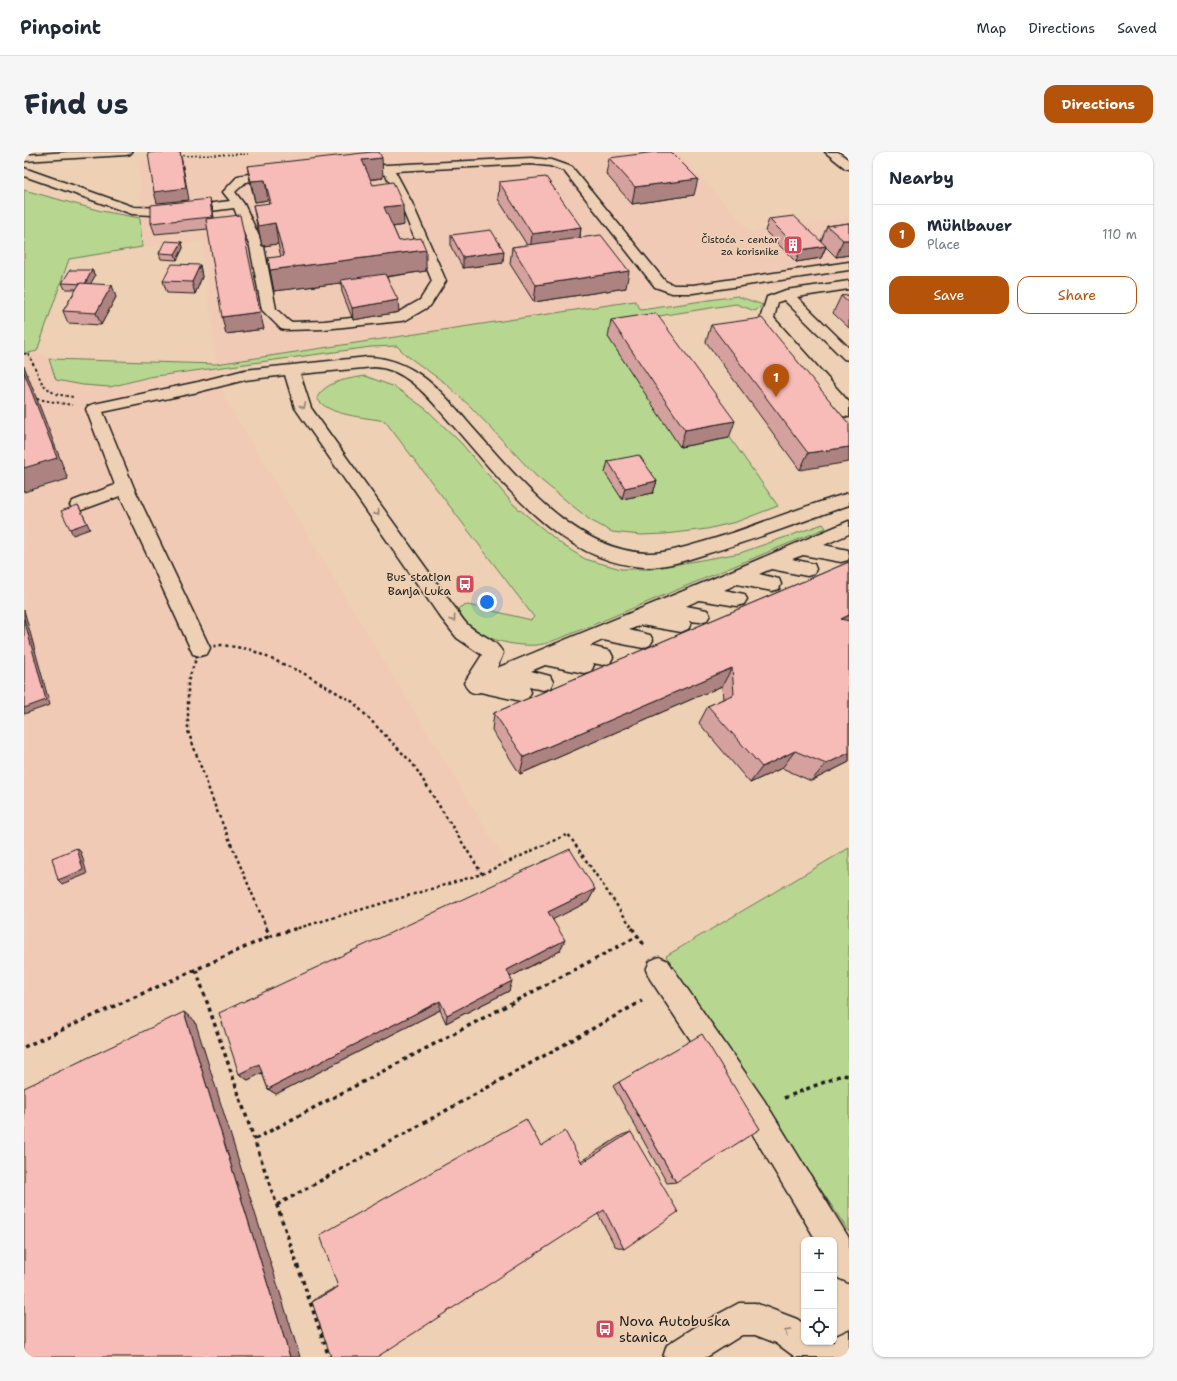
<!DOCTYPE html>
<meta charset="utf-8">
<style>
body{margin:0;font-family:"Shantell Sans",sans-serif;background:#f6f6f7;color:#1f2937}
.controls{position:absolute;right:12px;bottom:12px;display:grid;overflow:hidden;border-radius:8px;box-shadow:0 1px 3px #0004}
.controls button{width:36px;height:36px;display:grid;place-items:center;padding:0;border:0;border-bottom:1px solid #e0e1e3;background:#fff;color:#1f2937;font:20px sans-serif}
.you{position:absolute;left:463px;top:450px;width:14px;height:14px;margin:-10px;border:3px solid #fff;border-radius:50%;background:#1a73e8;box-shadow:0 0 0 6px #1a73e833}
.badge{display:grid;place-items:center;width:26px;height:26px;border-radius:50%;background:#b45309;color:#fff;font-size:13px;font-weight:700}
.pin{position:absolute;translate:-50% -33px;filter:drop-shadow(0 1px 2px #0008)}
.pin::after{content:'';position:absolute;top:21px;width:14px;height:12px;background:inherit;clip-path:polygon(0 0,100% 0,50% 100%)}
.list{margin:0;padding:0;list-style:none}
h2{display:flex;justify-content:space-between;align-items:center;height:52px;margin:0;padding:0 16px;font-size:17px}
h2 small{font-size:13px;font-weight:400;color:#747a83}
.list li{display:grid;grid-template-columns:26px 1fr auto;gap:12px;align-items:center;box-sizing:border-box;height:60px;padding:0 16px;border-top:1px solid #e0e1e3}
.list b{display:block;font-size:15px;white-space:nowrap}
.list p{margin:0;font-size:13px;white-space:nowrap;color:#747a83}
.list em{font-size:13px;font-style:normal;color:#747a83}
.actions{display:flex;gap:8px;padding:12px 16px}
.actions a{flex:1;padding:9px 0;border:1px solid #b45309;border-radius:12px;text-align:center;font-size:14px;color:#b45309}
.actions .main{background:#b45309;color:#fff}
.icon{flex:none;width:22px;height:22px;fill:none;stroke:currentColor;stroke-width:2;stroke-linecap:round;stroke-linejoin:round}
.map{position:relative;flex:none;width:825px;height:1205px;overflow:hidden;border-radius:12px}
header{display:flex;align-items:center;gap:24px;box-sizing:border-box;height:56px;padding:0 20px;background:#fff;border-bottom:1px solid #e0e1e3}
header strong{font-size:19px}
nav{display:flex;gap:22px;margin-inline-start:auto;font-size:14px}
.intro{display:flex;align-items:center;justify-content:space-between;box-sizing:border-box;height:96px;padding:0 24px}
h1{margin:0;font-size:28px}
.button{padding:10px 18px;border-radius:12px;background:#b45309;color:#fff;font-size:14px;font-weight:700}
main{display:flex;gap:24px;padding:0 24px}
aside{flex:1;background:#fff;border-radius:12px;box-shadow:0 1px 3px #0004}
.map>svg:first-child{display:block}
</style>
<header>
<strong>Pinpoint</strong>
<nav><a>Map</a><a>Directions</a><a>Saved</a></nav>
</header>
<div class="intro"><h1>Find us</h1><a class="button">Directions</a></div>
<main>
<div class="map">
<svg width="825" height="1205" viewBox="0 0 825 1205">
<rect width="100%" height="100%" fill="#eed0b4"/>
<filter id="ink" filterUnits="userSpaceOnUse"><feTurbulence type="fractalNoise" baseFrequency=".025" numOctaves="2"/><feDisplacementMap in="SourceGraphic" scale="8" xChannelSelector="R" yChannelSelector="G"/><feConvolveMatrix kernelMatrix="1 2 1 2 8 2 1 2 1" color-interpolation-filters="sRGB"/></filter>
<g filter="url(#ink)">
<!-- built -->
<g fill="#f1cab5">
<polygon points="295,0 654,0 727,80 825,65 825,126 611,149 192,212 178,90 118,95 115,8"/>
<polygon points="13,199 25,207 32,228 86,235 125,225 194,216 201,247 471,692 481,704 458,722 246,784 0,895 0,202"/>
</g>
<!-- green -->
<g fill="#b7d790" stroke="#6a7a56">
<polygon points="0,38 77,59 116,66 118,95 45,107 13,199 0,202"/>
<polygon points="713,144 739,153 731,159 712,152 622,166 754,354 712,370 683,377 641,382 617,383 588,380 566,368 512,324 447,255 421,231 382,203 373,194 347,195 125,225 86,235 59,233 32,228 25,207 192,212 611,149 617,158"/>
<path d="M341 224 371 235 402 257 437 291 490 353 540 394 561 407 597 417H627L716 401 799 372 802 376 542 484C533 487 523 492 513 493 486 495 444 485 434 457L436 455 444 453 507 468 510 465 361 269C342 265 303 264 293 246 301 229 325 227 341 224Z"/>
<polygon points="825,696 825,1080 642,804"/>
</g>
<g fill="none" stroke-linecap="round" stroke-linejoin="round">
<defs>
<g id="minor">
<polygon points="44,0 108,0 106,2 102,3 0,9 0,3"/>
<polygon points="801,0 814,0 825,8 825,17 821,16"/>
<path d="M507 6 528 8 548 15 641 129 650 133H669L825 110V118L669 141H648L631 135 540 19 526 14 507 12 371 19 388 51 422 129 408 151 406 154 382 168 377 169 300 177 262 178 257 177 238 158 226 95 210 56 148 64 108 62 0 24V16L110 55 148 56 206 49 199 40 214 24 240 19ZM343 20 362 23 376 51 408 129 396 148 373 161 300 169 266 170 252 157 240 95 220 52 211 40 222 30 240 27Z"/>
<polygon points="825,129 825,137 773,145 825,196 825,208 820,207 760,148 754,150 750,166 825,250 825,265 819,264 736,167 743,145 762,138"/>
<path d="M344 205C391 206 420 242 448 275 493 325 550 398 622 401 641 402 661 395 679 390 728 376 775 355 825 341V353C777 370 730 388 682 402 663 408 642 415 623 415 535 412 477 327 424 268 405 246 382 216 350 215L276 222 287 256 428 452C434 459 438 468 445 474 457 484 472 487 479 501L473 516 686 428 825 369V382L800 393 824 398 825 405 824 408 817 410 779 403 768 407 790 412 792 417 790 422 783 424 747 417 735 422 755 427 757 432 755 437 748 439 713 432 700 438 720 442 723 447 720 452 713 454 675 448 662 454 683 458 686 463 683 468 676 470 665 469 667 472 664 477 657 480 617 473 605 478 626 483 629 488 626 493 619 496 579 488 566 494 586 499 589 505 586 511 579 513 569 511 570 513 567 519 560 521 521 513 507 519 526 524 529 530 526 536 519 538 505 535 507 540 504 546 497 549 456 540C448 543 443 538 440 531L458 503 433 486 414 462 271 256 261 223 221 228 174 240 79 260 110 336 186 496 183 502 176 504 169 502 96 344 55 359 49 357 46 353 49 349 91 333 62 257 64 254 70 252 174 230 221 218Z"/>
<polygon points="635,805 644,809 740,948 825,1086 825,1131 814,1126 810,1119 810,1088 792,1088 720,968 626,827 622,818 626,809"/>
<polygon points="715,1151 731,1151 773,1167 780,1172 780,1190 801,1190 802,1192 805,1190 810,1190 810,1185 825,1178 825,1205 771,1205 752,1191 731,1183 718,1183 683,1205 639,1205 643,1193 676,1172"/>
</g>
</defs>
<!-- minor casing -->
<use href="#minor" stroke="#1c1c1c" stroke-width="3"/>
<!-- path-far3 -->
<polyline stroke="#1c1c1c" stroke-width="1.5" stroke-dasharray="2 2" stroke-linecap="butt" points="155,4 224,2"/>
<!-- path-far2 -->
<g stroke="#1c1c1c" stroke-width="2" stroke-dasharray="2.5 2.5" stroke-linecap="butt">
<polyline points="0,202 4,201 19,233 31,242 49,245"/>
<polyline points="13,247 48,253"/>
</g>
<!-- path-far1 -->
<g stroke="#1c1c1c" stroke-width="2.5" stroke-dasharray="3 3" stroke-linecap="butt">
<polyline points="458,722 544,682 609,777"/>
<polyline points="243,777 191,654 164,579 164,529 176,496 198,493 225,497 279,521 329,550 389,612 458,722 271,777"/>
</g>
<!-- path -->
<g stroke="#1c1c1c" stroke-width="3.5" stroke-dasharray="4 4" stroke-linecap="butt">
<polyline points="242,776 246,784 274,776"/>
<polyline points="608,776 620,793"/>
<polyline points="172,818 305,1205"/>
<polyline points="0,895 246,784"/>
<polyline points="760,946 818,923 825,924"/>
<polyline points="231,987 614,784"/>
<polyline points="253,1053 618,849"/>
</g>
<!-- minor -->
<use href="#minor" fill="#eed0b4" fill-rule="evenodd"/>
</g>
<!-- wall -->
<g fill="#d4a19e" stroke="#1c1c1c">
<polygon points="585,6 670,43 608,52 582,22"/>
<polygon points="223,14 359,26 346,28 349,33 380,73 369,75 375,89 402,119 363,125 375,160 329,168 318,140 317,131 250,139 244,106 257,105 254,92 238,94 233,74 229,53 245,52 244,48 231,50 227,34"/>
<polygon points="475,30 557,75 556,86 602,136 510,150 486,112 488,95 503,93 474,47"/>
<polygon points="186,47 189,59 190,66 240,177 202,182 184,77 131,82 127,71"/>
<polygon points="745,67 797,89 803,74 825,71 825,103 812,105 802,95 797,106 772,110 741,79"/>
<polygon points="427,83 479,111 439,116 427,95"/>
<polygon points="158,90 159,96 153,108 137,107 135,101"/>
<polygon points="176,113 178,125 171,142 143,141 139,129"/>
<polygon points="68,118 71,124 66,132 92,145 77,173 44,171 39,159 52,137 41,137 38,131"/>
<polygon points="825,143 825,176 809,161 817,144"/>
<polygon points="587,168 705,286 656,295 584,185"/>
<polygon points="687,173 825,272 776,318 682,190"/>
<polygon points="584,309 633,329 629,341 598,347 581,321"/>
<polygon points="825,410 825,610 787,629 758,616 726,631 675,571 684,554 699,547 698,534 496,622 468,578 470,561"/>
<polygon points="571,737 564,750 529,767 536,799 486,825 485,839 422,871 416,858 252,942 244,937 238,921 224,928 215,922"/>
<polygon points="595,930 652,1030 643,1031 589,934"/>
<polygon points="607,980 600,1097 591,1094 574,1062 288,1150 294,1145 314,1134 516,994 557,1009 598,983"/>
</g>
<!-- shaded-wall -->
<g fill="#ad8381" stroke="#1c1c1c">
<polygon points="156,0 158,9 165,48 133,51 130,40"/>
<polygon points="358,6 359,26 339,28 338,8"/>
<polygon points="674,27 670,43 608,52 611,35"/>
<polygon points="241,28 244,48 231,50 227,29"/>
<polygon points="186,47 189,59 191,76 188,65"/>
<polygon points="379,53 380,73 361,76 360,55"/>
<polygon points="251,71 254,92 238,94 234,74"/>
<polygon points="557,75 555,92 506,99 508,82"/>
<polygon points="819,88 825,88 825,103 812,105"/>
<polygon points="158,90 159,96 153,108 151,102"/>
<polygon points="802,94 797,106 772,110 776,98"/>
<polygon points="402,98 402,119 317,131 317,128 317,131 250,139 246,118"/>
<polygon points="480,99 479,111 439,116 439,105"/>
<polygon points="176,113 178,125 171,142 168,130"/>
<polygon points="68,118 71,124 63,138 61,132"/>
<polygon points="605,119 602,136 510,150 512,133"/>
<polygon points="88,133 92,145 77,173 72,161"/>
<polygon points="374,148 375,160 329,168 328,156"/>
<polygon points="236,160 240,177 202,182 198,165"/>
<polygon points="0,214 44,327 0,340"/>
<polygon points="711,269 705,286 656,295 661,278"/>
<polygon points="825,295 825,310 776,318 784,301"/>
<polygon points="633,329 629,341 598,347 601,336"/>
<polygon points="54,353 66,377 49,383 46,377"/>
<polygon points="0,458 26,553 0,562"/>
<polygon points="825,463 825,476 817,467"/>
<polygon points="708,516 698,534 496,622 500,605"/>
<polygon points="771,599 758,616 726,631 738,615"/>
<polygon points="825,601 825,610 787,629 802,612"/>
<polygon points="53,696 57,700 63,722 38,732 34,728"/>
<polygon points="571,737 564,750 520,772 524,760"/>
<polygon points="541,788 536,799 480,828 483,818"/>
<polygon points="488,829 485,839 422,871 423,863"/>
<polygon points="416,849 416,858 252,942 244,937"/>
<polygon points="160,860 171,869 276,1205 266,1205"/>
<polygon points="235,912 243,918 224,928 215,922"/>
</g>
<!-- building -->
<g fill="#f7bbb8" stroke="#1c1c1c">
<polygon points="132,0 156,0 162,36 130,40 124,1"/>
<polygon points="348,0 355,0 358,6 338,8 349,33 369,30 379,53 360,55 375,89 397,86 402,98 246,118 244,106 260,104 251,71 234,74 229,53 247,51 241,28 227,29 223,14"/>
<polygon points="631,0 647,0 674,27 611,35 585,6"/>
<polygon points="522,25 557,75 508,82 475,30"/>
<polygon points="186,47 188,65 127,71 127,53"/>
<polygon points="216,63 236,160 198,165 182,67"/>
<polygon points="770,64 802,94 776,98 745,67"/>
<polygon points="825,71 825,88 819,88 803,74"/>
<polygon points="467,78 480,99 439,105 427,83"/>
<polygon points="577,83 605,119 512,133 488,95"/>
<polygon points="141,89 158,90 151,102 135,101"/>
<polygon points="148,112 176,113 168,130 139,129"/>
<polygon points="46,118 68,118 61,132 38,131"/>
<polygon points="361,122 374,148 328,156 317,128"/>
<polygon points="56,131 88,133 72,161 39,159"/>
<polygon points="825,143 825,151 817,144"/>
<polygon points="632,161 711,269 661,278 587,168"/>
<polygon points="738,166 825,272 825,295 784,301 687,173"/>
<polygon points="0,220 33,306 0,316"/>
<polygon points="615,303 633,329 601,336 584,309"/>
<polygon points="54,353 63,371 46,377 37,359"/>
<polygon points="825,410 825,463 817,467 825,469 825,601 802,612 771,599 738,615 684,554 710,542 708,516 500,605 470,561"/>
<polygon points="0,467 22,548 0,556"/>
<polygon points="53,696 59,718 34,728 28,706"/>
<polygon points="546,697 571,737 524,760 541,788 483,818 488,829 423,863 416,849 244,937 235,912 215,922 195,861"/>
<polygon points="160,860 266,1205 0,1205 0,936"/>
<polygon points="678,882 736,977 652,1030 595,930"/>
<polygon points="502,967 517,994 541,979 558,1011 607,980 654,1060 600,1097 580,1058 353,1205 307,1205 288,1150 314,1135 296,1083"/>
</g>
<!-- one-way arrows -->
<defs><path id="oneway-chevron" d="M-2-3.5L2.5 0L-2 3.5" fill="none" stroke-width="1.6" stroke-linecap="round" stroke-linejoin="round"/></defs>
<g stroke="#907f70">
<use href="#oneway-chevron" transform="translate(279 254) rotate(66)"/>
<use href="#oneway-chevron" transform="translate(353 361) rotate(55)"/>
<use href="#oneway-chevron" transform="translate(429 467) rotate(54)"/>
<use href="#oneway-chevron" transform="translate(763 1180) rotate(-149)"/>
</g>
</g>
<!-- icons -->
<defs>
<symbol id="building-square" viewBox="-11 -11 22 22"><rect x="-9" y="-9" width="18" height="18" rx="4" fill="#d1495b" stroke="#eed0b4"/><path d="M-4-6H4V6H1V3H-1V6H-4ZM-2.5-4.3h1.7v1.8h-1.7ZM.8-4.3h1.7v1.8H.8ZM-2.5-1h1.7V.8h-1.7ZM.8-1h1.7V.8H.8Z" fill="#fff"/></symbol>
<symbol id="bus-square" viewBox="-11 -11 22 22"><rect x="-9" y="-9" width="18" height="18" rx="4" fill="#d1495b" stroke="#eed0b4"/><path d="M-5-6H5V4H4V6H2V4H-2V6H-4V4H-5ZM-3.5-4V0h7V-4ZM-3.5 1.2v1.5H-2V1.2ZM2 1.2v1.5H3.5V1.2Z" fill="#fff"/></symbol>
</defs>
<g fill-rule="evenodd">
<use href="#building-square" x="758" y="82" width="22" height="22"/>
<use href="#bus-square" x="430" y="421" width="22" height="22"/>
<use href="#bus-square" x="570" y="1166" width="22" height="22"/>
</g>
<g text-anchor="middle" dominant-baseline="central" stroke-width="3.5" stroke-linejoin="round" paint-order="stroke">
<!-- far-poi labels -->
<g font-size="10" fill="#1c1c1c" stroke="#eed0b4" text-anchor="end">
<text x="755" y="87">Čistoća - centar<tspan x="755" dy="12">za korisnike</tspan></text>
</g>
<!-- poi labels -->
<g font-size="12" fill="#1c1c1c" stroke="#eed0b4" text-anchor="end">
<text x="427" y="425">Bus station<tspan x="427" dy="14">Banja Luka</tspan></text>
</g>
<!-- near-poi labels -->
<g font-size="14" fill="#1c1c1c" stroke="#eed0b4" text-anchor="start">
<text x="595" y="1169">Nova Autobuska<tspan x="595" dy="16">stanica</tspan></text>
</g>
</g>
</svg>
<div class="controls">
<button>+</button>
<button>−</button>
<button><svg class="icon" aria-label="locate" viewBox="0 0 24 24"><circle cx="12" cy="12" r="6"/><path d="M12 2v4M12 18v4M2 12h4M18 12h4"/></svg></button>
</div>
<div class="you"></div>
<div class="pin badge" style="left:752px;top:245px">1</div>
</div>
<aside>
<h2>Nearby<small></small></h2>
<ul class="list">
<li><span class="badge">1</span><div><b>Mühlbauer</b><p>Place</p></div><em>110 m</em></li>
</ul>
<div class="actions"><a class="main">Save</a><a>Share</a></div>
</aside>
</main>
